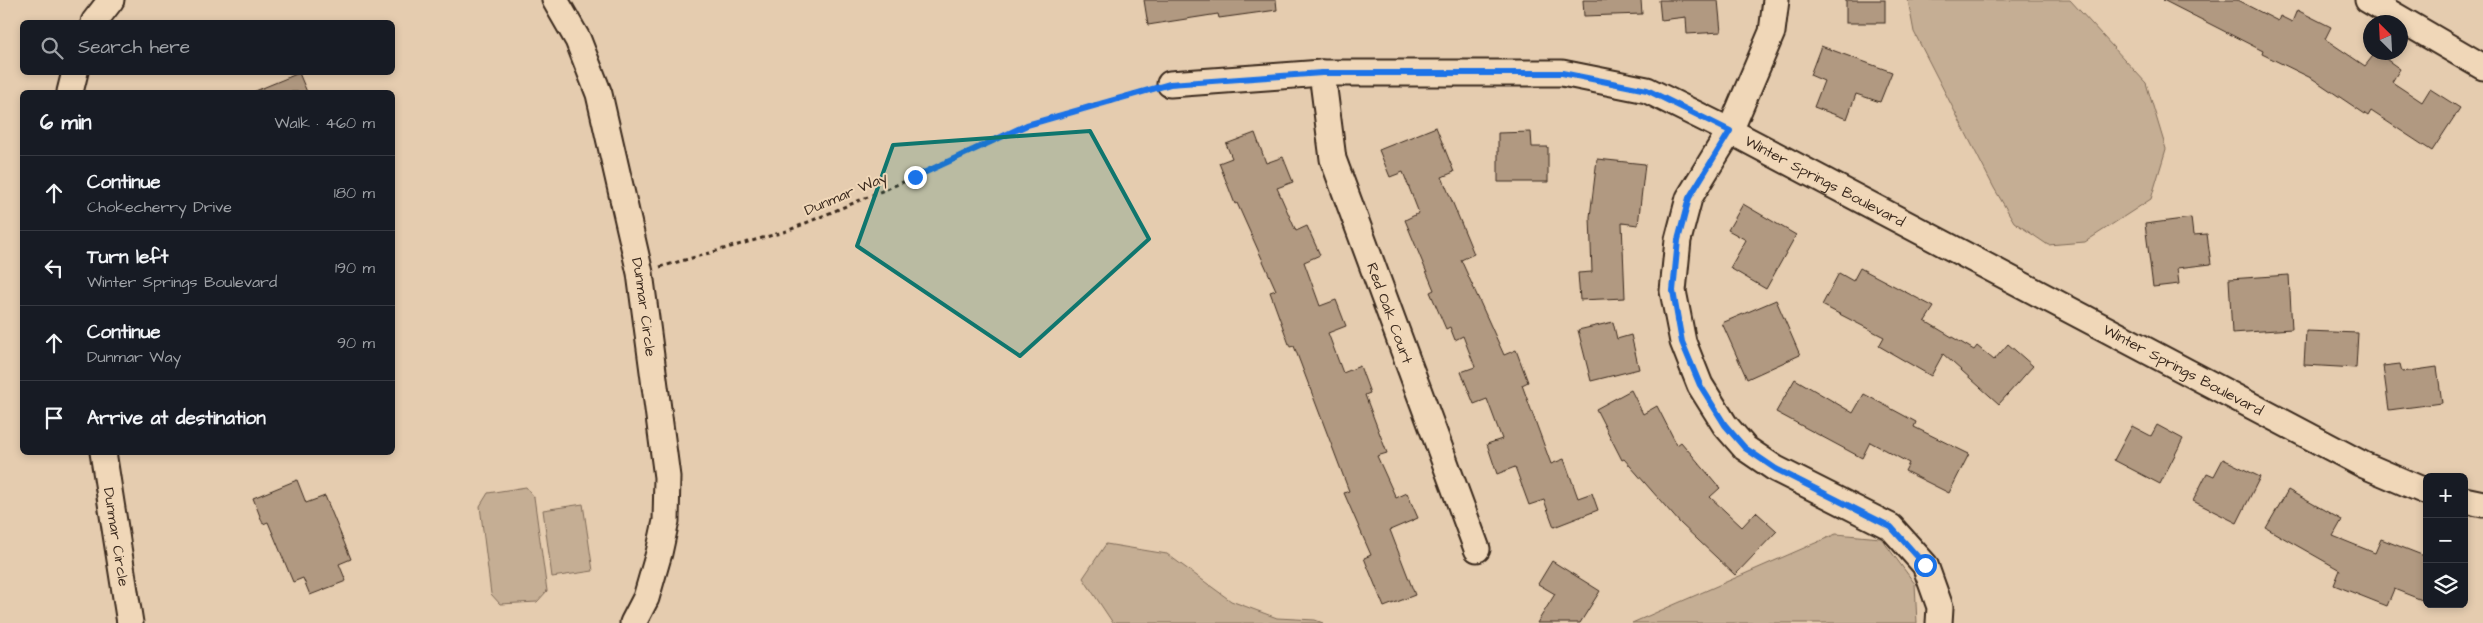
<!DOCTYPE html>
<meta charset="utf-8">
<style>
body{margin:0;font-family:"Architects Daughter",sans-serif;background:#20242c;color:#f1f3f6}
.controls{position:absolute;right:15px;bottom:15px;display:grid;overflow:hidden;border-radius:8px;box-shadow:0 2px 8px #0003}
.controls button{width:45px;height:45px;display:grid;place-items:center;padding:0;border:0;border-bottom:1px solid #363941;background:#171b24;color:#f1f3f6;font:25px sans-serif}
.compass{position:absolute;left:2363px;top:15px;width:45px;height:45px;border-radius:50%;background:#171b24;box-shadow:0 2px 8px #0003;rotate:336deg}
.stop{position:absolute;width:15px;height:15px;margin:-11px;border:4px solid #1a73e8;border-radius:50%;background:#fff}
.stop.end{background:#1a73e8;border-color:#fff;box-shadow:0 1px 5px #0008}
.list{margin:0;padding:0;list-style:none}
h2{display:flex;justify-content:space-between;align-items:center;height:65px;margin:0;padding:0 20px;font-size:21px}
h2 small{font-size:16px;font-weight:400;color:#9ea1a6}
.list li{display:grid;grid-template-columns:32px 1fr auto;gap:15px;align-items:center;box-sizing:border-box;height:75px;padding:0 20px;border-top:1px solid #363941}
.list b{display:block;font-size:19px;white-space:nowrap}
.list p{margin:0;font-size:16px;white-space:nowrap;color:#9ea1a6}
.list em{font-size:16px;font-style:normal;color:#9ea1a6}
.icon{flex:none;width:28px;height:28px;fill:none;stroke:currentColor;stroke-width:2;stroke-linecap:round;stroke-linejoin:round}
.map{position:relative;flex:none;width:2483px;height:623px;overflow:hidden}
.search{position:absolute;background:#171b24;box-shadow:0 2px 8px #0003;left:20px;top:20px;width:375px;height:55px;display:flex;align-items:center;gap:12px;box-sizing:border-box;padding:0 18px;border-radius:8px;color:#9ea1a6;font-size:19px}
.panel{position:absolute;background:#171b24;box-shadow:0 2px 8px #0003;left:20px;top:90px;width:375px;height:365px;border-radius:8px}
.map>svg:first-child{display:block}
</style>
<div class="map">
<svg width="2483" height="623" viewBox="0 0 2483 623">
<rect width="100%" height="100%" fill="#e5ccaf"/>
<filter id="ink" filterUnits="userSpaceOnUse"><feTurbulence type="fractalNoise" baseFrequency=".02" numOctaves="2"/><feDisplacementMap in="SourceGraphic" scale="10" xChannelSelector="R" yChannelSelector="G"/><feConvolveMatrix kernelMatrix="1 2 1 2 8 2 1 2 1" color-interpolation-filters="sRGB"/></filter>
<g filter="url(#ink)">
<!-- green -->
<g fill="#c5ae94" stroke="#806c59">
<polygon points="1908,0 2070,0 2146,83 2166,149 2151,199 2085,242 2048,245 2014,222 1994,188 1914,32"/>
<polygon points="526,487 534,497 547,591 537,602 500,604 491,594 480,506 488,493"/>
<polygon points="583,504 593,571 552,577 543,510"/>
<polygon points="1836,534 1881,538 1915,584 1917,623 1632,623"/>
<polygon points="1106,544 1167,554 1231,601 1277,618 1315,620 1323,623 1113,623 1083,578"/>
</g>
<!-- building -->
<g fill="#b19981" stroke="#3b2a1e">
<polygon points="1144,0 1276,0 1277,10 1219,18 1218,14 1148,25"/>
<polygon points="1583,0 1641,0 1642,14 1584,16"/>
<polygon points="1659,0 1718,0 1721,32 1687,34 1686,17 1661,20"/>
<rect x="1846" y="0" width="39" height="23"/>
<polygon points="2163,0 2237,0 2278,21 2280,16 2292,22 2297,10 2331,27 2325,39 2365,66 2376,52 2400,69 2392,82 2422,102 2430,89 2460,108 2432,151 2371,111 2368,116 2313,79 2262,54 2263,51"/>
<polygon points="1821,46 1892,72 1880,102 1856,94 1847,119 1814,107 1824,81 1810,75"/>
<polygon points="299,73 307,92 253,92"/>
<polygon points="1436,127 1454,172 1442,177 1474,254 1461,260 1504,355 1516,350 1528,382 1522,385 1551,464 1564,459 1578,498 1592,493 1598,510 1554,527 1544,500 1529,505 1515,467 1497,474 1487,444 1502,439 1487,399 1474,404 1461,372 1475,367 1463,336 1455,340 1450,327 1446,329 1430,292 1434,290 1405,220 1419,213 1403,172 1390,177 1379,150"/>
<polygon points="1531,132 1532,147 1548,147 1548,182 1498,182 1498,133"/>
<polygon points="1255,133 1266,163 1283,157 1293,182 1277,188 1296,231 1307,226 1320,255 1304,262 1320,306 1336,300 1346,326 1328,333 1343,373 1360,366 1370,393 1365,395 1387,453 1377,456 1396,498 1407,493 1418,518 1390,530 1415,595 1384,607 1364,558 1371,555 1344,493 1349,491 1294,346 1290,347 1270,292 1276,290 1237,203 1235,204 1219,163 1232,158 1226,144"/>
<polygon points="1597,159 1645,164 1638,225 1622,223 1625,298 1580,300 1578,273 1592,272 1590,217"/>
<polygon points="1743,204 1796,235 1766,289 1730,268 1746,240 1728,230"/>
<polygon points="2191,218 2193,235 2207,234 2211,264 2177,268 2179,284 2153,287 2145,224"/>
<polygon points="1860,268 1934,307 1925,321 1974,350 1977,346 1994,360 2008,344 2033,366 1999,404 1943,354 1931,376 1879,346 1884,337 1822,305 1839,273 1853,281"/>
<polygon points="2289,275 2292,329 2232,333 2229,279"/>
<polygon points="1776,300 1800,355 1747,379 1722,323"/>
<polygon points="1613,322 1617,339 1631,335 1639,369 1591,381 1578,330"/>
<polygon points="2306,331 2358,333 2356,368 2304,365"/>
<polygon points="2400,364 2402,372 2437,367 2442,403 2389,410 2383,366"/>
<polygon points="1795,379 1853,413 1864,394 1916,422 1914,427 1969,454 1949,493 1905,471 1909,463 1870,442 1862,458 1776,412"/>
<polygon points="1631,390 1643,414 1657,406 1677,445 1681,442 1720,488 1710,497 1742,527 1756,512 1777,531 1735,575 1680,523 1624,459 1622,460 1596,409"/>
<polygon points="2157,425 2183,439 2160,484 2114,460 2132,426 2151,436"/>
<polygon points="2223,459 2260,477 2237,523 2193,501 2207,473 2214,476"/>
<polygon points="297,480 306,503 325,496 351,559 339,564 346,581 310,595 303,578 293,582 268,522 263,524 253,498"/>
<polygon points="2288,490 2342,520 2333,536 2375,553 2381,539 2427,557 2427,602 2394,589 2387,606 2334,585 2340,570 2266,528"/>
<polygon points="1552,561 1600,591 1580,623 1537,623 1555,594 1538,584"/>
</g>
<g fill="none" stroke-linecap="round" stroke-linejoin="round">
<defs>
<g id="minor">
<path id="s1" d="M555 0 578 40 599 94 640 273 667 477 666 521 659 553 646 598 633 623"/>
<polyline points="1776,0 1772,32 1730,131 1689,198 1678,240 1673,291 1683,342 1700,385 1725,425 1745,448 1776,469 1891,527 1925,565 1940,607 1939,623"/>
<polyline points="2368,0 2483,67"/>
<polyline points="94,22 111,0"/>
<path id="s2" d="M1322 73 1333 159 1477 549"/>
<path id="s3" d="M1170 84 1322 73H1562L1647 90 1730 131 2364 465 2427 492"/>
<polyline points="70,92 75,72"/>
<path id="s4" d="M103 452 130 623"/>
<polyline points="2464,500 2483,504"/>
</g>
</defs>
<!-- minor casing -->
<use href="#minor" stroke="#3b2a1e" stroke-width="29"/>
<!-- path -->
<polyline stroke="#3b2a1e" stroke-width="3" stroke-dasharray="4 4" stroke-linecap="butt" points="660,267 787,231 915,177 1027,125 1148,90"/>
<!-- minor -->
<use href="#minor" stroke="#f0d7b8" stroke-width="25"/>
</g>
</g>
<g fill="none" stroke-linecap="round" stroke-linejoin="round" filter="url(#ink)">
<!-- route -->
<polyline stroke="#1a73e8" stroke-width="6" points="915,177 1027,125 1170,84 1322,73 1562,73 1647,90 1730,131 1689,198 1678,240 1673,291 1682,342 1700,385 1725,425 1745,448 1776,469 1891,527 1925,565"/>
</g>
<!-- marked area -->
<path fill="#0f766e" fill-opacity="0.2" stroke="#0f766e" stroke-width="4" stroke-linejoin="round" d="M1090 131 1149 239 1020 356 857 246 893 145Z"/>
<g text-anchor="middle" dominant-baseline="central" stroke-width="4" stroke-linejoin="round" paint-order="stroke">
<!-- street labels -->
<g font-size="15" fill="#3b2a1e" stroke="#f0d7b8">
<text stroke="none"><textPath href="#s3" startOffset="679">Winter Springs Boulevard</textPath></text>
<text transform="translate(846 194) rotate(-23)">Dunmar Way</text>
<text stroke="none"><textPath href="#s1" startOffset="322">Dunmar Circle</textPath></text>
<text stroke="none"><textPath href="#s2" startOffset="251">Red Oak Court</textPath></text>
<text stroke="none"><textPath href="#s3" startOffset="1084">Winter Springs Boulevard</textPath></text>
<text stroke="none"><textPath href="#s4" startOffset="86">Dunmar Circle</textPath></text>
</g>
</g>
</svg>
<div class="controls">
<button>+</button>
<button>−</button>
<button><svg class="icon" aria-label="layers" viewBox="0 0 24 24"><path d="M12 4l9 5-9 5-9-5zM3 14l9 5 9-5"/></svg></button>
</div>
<svg class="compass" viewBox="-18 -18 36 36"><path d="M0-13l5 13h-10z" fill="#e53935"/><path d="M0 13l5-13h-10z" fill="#9ea1a6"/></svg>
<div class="stop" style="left:1925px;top:565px"></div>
<div class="stop end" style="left:915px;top:177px"></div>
<div class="search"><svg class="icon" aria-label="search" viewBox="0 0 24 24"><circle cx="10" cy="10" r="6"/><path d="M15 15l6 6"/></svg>Search here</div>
<section class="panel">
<h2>6 min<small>Walk · 460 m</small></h2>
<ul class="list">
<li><svg class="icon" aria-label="ahead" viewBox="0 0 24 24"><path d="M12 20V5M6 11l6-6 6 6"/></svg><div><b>Continue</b><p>Chokecherry Drive</p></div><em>180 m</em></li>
<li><svg class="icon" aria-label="left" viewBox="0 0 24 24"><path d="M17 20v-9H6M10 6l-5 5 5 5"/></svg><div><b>Turn left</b><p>Winter Springs Boulevard</p></div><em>190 m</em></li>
<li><svg class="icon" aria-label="ahead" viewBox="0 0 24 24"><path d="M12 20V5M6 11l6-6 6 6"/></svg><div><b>Continue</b><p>Dunmar Way</p></div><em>90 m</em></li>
<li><svg class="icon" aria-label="arrive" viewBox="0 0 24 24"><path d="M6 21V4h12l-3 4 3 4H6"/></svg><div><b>Arrive at destination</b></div></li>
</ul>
</section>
</div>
